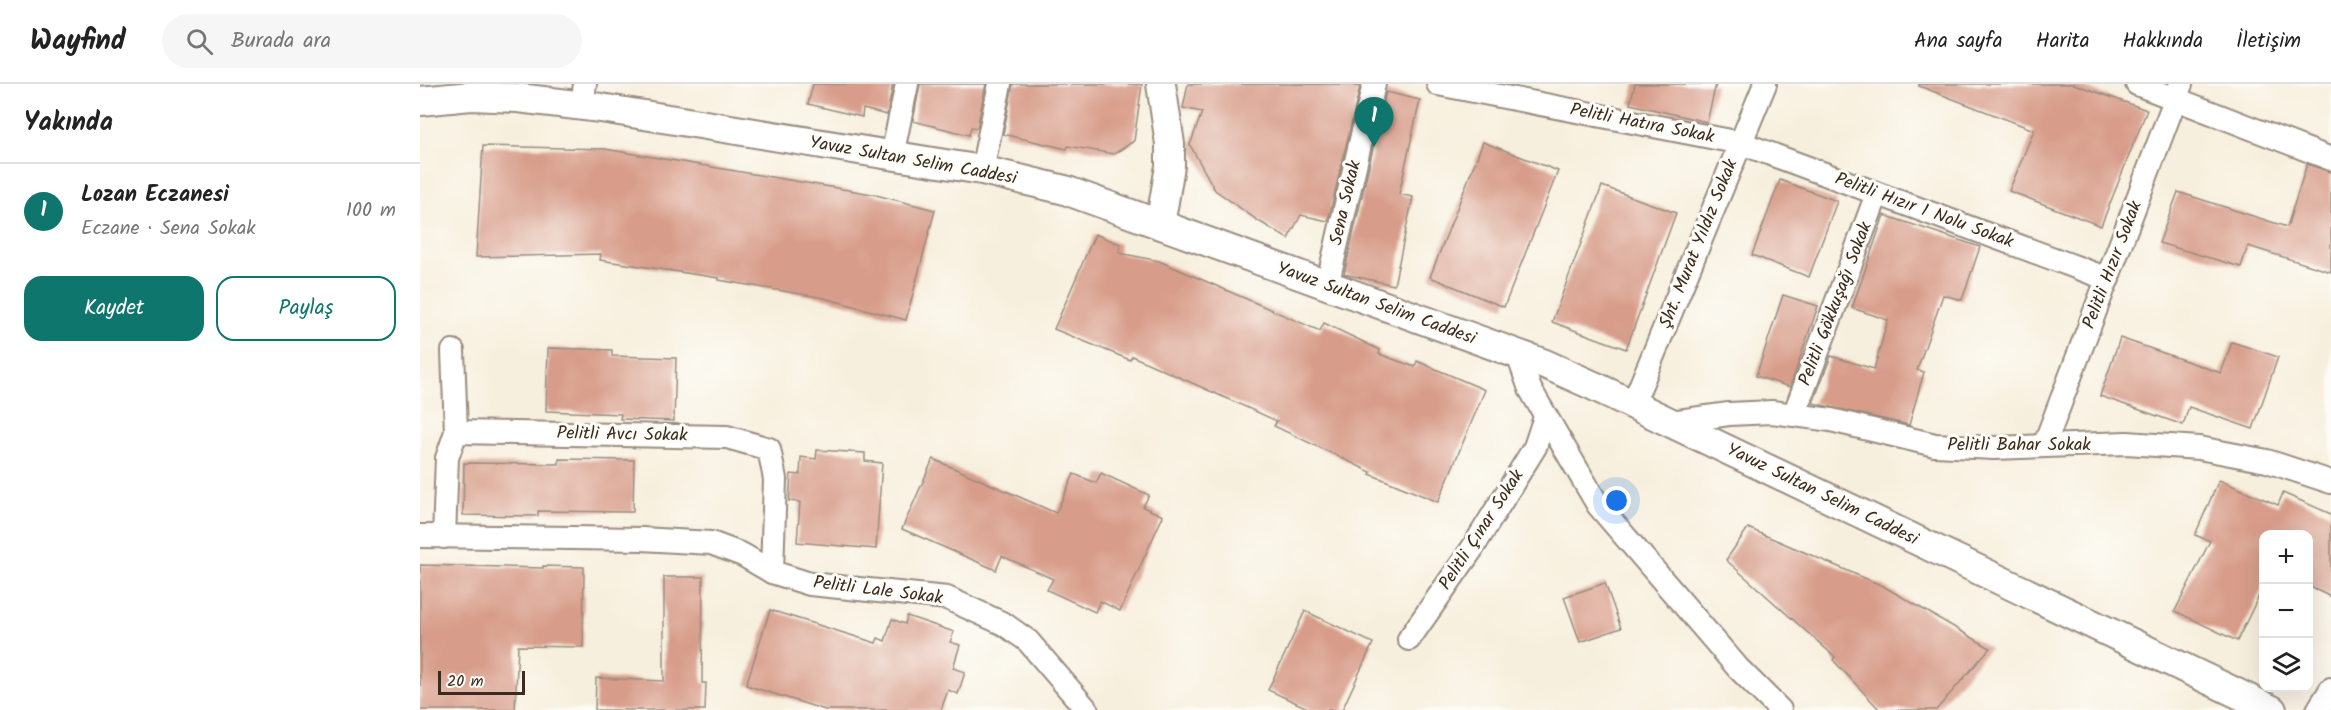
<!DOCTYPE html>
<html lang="tr">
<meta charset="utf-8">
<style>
body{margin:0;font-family:Kalam,sans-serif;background:#f6f6f6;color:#222}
.controls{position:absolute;right:18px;bottom:18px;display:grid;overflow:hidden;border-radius:12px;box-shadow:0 6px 24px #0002}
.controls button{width:54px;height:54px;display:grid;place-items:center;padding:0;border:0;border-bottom:2px solid #e0e0e0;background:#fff;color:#222;font:30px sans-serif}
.scale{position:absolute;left:18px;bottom:15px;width:87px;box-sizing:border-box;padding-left:6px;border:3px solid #3b2a1e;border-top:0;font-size:16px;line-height:21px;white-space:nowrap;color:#3b2a1e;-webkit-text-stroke:4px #fdfcf7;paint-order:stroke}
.you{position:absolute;left:1197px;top:417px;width:21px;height:21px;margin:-15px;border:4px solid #fff;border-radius:50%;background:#1a73e8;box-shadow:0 0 0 9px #1a73e833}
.badge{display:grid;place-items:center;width:39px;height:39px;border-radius:50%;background:#0f766e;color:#fff;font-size:20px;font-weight:700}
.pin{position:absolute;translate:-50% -50px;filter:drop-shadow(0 2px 3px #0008)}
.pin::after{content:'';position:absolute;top:32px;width:21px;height:18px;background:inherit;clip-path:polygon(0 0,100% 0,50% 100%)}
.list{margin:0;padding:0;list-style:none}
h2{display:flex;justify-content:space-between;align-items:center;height:78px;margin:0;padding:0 24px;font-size:26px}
h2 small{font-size:20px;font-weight:400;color:#767676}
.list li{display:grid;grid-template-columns:39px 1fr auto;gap:18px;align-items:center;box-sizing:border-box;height:96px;padding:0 24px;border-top:2px solid #e0e0e0}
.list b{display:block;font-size:22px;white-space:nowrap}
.list p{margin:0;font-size:20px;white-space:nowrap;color:#767676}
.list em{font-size:20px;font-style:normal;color:#767676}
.actions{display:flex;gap:12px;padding:18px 24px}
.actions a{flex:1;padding:14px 0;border:2px solid #0f766e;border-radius:18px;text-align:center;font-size:21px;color:#0f766e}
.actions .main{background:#0f766e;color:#fff}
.icon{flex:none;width:33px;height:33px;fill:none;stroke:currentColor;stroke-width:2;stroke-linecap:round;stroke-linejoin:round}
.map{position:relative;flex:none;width:1911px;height:626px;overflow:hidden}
header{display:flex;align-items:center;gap:36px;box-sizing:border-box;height:84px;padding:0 30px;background:#fff;border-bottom:2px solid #e0e0e0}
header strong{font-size:28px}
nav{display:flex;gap:33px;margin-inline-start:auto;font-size:21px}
.search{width:420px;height:54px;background:#f6f6f6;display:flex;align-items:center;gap:15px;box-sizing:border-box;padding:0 21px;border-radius:33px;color:#767676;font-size:22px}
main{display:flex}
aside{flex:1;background:#fff}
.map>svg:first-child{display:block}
</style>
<header>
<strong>Wayfind</strong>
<div class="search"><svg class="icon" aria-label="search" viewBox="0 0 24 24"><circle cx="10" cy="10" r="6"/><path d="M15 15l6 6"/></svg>Burada ara</div>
<nav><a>Ana sayfa</a><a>Harita</a><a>Hakkında</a><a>İletişim</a></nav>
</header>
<main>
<aside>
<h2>Yakında<small></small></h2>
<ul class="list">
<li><span class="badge">1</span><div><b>Lozan Eczanesi</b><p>Eczane · Sena Sokak</p></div><em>100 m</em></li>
</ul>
<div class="actions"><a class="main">Kaydet</a><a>Paylaş</a></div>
</aside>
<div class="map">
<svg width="1911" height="626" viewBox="0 0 1911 626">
<rect width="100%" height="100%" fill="#fdfcf7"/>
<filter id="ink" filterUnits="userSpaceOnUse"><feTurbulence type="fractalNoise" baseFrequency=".0167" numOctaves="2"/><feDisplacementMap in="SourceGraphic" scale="12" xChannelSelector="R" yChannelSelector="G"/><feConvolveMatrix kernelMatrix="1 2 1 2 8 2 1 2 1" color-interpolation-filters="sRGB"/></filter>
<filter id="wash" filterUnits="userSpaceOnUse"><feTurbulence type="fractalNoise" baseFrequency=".008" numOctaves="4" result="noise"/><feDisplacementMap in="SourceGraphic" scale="24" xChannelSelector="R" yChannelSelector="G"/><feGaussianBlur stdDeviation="1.35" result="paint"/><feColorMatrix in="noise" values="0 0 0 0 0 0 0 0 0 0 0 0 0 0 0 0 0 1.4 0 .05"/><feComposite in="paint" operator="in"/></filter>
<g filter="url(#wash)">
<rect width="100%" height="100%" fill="#f7efdd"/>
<g id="blocks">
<!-- building -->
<g fill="#d89d8a">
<polygon points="393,0 473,0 467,31 443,25 442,33 388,20"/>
<polygon points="500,0 566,0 557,44 551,43 549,51 493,37"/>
<polygon points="593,0 722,0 714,57 694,70 648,62 647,65 583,50"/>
<polygon points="768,0 928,0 940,3 908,137 881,131 868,155 837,136 795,106 770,61 782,28 763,24"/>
<polygon points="1215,0 1296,0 1287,38 1210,20"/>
<polygon points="1499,0 1654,0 1727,26 1681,142 1589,107 1614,46 1499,2"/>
<polygon points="966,8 1000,16 979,110 993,113 974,201 924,190"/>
<polygon points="1063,58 1138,87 1084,223 1010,193"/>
<polygon points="63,62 185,65 452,110 515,126 486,236 404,214 299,196 299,194 180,176 181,170 56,173"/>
<polygon points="1887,80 1911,88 1911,188 1828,162 1821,183 1739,159 1758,108 1867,143"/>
<polygon points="1360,96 1417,117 1389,193 1332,171"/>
<polygon points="1182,102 1256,129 1206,265 1132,238"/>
<polygon points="1464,131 1560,163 1542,216 1523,211 1497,286 1504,288 1489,341 1393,319 1411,272 1454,285 1468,236 1432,224"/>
<polygon points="675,150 700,160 699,169 739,177 900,247 904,239 960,266 959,270 995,283 997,277 1065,306 1018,418 950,390 951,388 854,342 857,337 712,272 710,276 634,245"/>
<polygon points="1363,211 1398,222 1370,303 1336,292"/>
<polygon points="1700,254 1801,289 1812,258 1858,273 1833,345 1769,323 1763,341 1680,312"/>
<polygon points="128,264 192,266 192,272 256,274 254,337 200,335 201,330 126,327"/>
<polygon points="397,366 445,369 445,377 462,379 456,465 377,458 380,418 369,417 371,390 380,391 381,373 396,375"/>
<polygon points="139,375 214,376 213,428 118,427 118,432 43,431 44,379 139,380"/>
<polygon points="513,375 636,429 654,390 676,399 681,389 729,411 723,423 743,432 700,527 680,517 675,528 627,506 633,495 582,472 576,486 482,445"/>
<polygon points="1799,396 1858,421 1863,409 1911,430 1911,513 1888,502 1888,450 1844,450 1844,501 1817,557 1755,527 1790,457 1775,451"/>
<polygon points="1328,444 1463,502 1570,564 1516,626 1460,626 1413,576 1415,573 1306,476"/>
<polygon points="0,481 123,484 123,482 164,483 163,563 98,562 95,626 0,626"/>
<polygon points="244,493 283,493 282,599 286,599 285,626 175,626 176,594 244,597"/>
<polygon points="1185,499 1201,544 1160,558 1144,513"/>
<polygon points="350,526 456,559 458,554 465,557 472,535 485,540 487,532 534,548 530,558 540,561 533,584 545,588 538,610 528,606 521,626 405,626 326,601"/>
<polygon points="885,527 953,559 922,626 892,626 848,606"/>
</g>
</g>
</g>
<g filter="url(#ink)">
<use href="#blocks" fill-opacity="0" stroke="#998c7e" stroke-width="1.5"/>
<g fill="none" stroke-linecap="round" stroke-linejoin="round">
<defs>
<g id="minor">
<polyline points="1018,0 1321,59 1688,195"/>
<polyline points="1717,0 1911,75"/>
<polyline points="162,21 165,0"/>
<polyline points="472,72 487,0"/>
<polyline points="562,86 580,0"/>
<polyline points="907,202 954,0"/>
<polyline points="33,267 36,348"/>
<polyline points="1098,271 1110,305 1178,421 1318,584 1360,626"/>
<polyline points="1213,320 1345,0"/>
<polyline points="1374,331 1457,110"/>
<polyline points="1251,338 1309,330 1352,328 1411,336 1515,361 1574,364 1707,359 1779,364 1847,377 1911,398"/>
<polyline points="1624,362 1761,0"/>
<polyline points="0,452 222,455 291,459 323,471 352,488 390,500 527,514 584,540 608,557 667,626"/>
<polyline points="24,453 27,374 36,348 307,353 349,365 355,395 352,488"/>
<polyline points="989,555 1052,465 1115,363 1125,333"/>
<polyline points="1898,626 1911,605"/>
</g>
<g id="tertiary">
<polyline points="0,17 51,12 98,14 181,24 562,86 645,106 1125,280 1174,302 1852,626"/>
<polyline points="740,141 750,82 750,60 741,0"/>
</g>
</defs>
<!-- minor casing -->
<use href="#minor" stroke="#998c7e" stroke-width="26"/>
<!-- tertiary casing -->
<use href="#tertiary" stroke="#998c7e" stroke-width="32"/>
<!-- minor -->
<use href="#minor" stroke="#fff" stroke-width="22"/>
<!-- tertiary -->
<use href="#tertiary" stroke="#fff" stroke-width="28"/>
</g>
</g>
<g text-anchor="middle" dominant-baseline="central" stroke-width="6" stroke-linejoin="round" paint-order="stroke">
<!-- street labels -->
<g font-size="18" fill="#3b2a1e" stroke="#fdfcf7">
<text transform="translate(1222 40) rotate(11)">Pelitli Hatıra Sokak</text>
<text transform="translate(493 77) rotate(10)">Yavuz Sultan Selim Caddesi</text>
<text transform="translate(926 119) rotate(-77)">Sena Sokak</text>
<text transform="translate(1504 127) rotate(20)">Pelitli Hızır 1 Nolu Sokak</text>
<text transform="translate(1279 160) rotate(-68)">Şht. Murat Yıldız Sokak</text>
<text transform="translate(1693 181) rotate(-69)">Pelitli Hızır Sokak</text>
<text transform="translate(956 220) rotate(20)">Yavuz Sultan Selim Caddesi</text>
<text transform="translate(1416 220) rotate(-69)">Pelitli Gökkuşağı Sokak</text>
<text transform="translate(202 351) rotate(1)">Pelitli Avcı Sokak</text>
<text x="1599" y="361">Pelitli Bahar Sokak</text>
<text transform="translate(1402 411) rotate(26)">Yavuz Sultan Selim Caddesi</text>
<text transform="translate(1062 446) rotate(-57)">Pelitli Çınar Sokak</text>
<text transform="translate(458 507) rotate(7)">Pelitli Lale Sokak</text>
</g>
</g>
</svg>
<div class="controls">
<button>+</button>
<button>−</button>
<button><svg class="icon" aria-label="layers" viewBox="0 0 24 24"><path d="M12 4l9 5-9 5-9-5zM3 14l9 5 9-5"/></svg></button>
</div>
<div class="scale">20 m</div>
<div class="you"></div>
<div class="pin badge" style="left:954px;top:63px">1</div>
</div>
</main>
